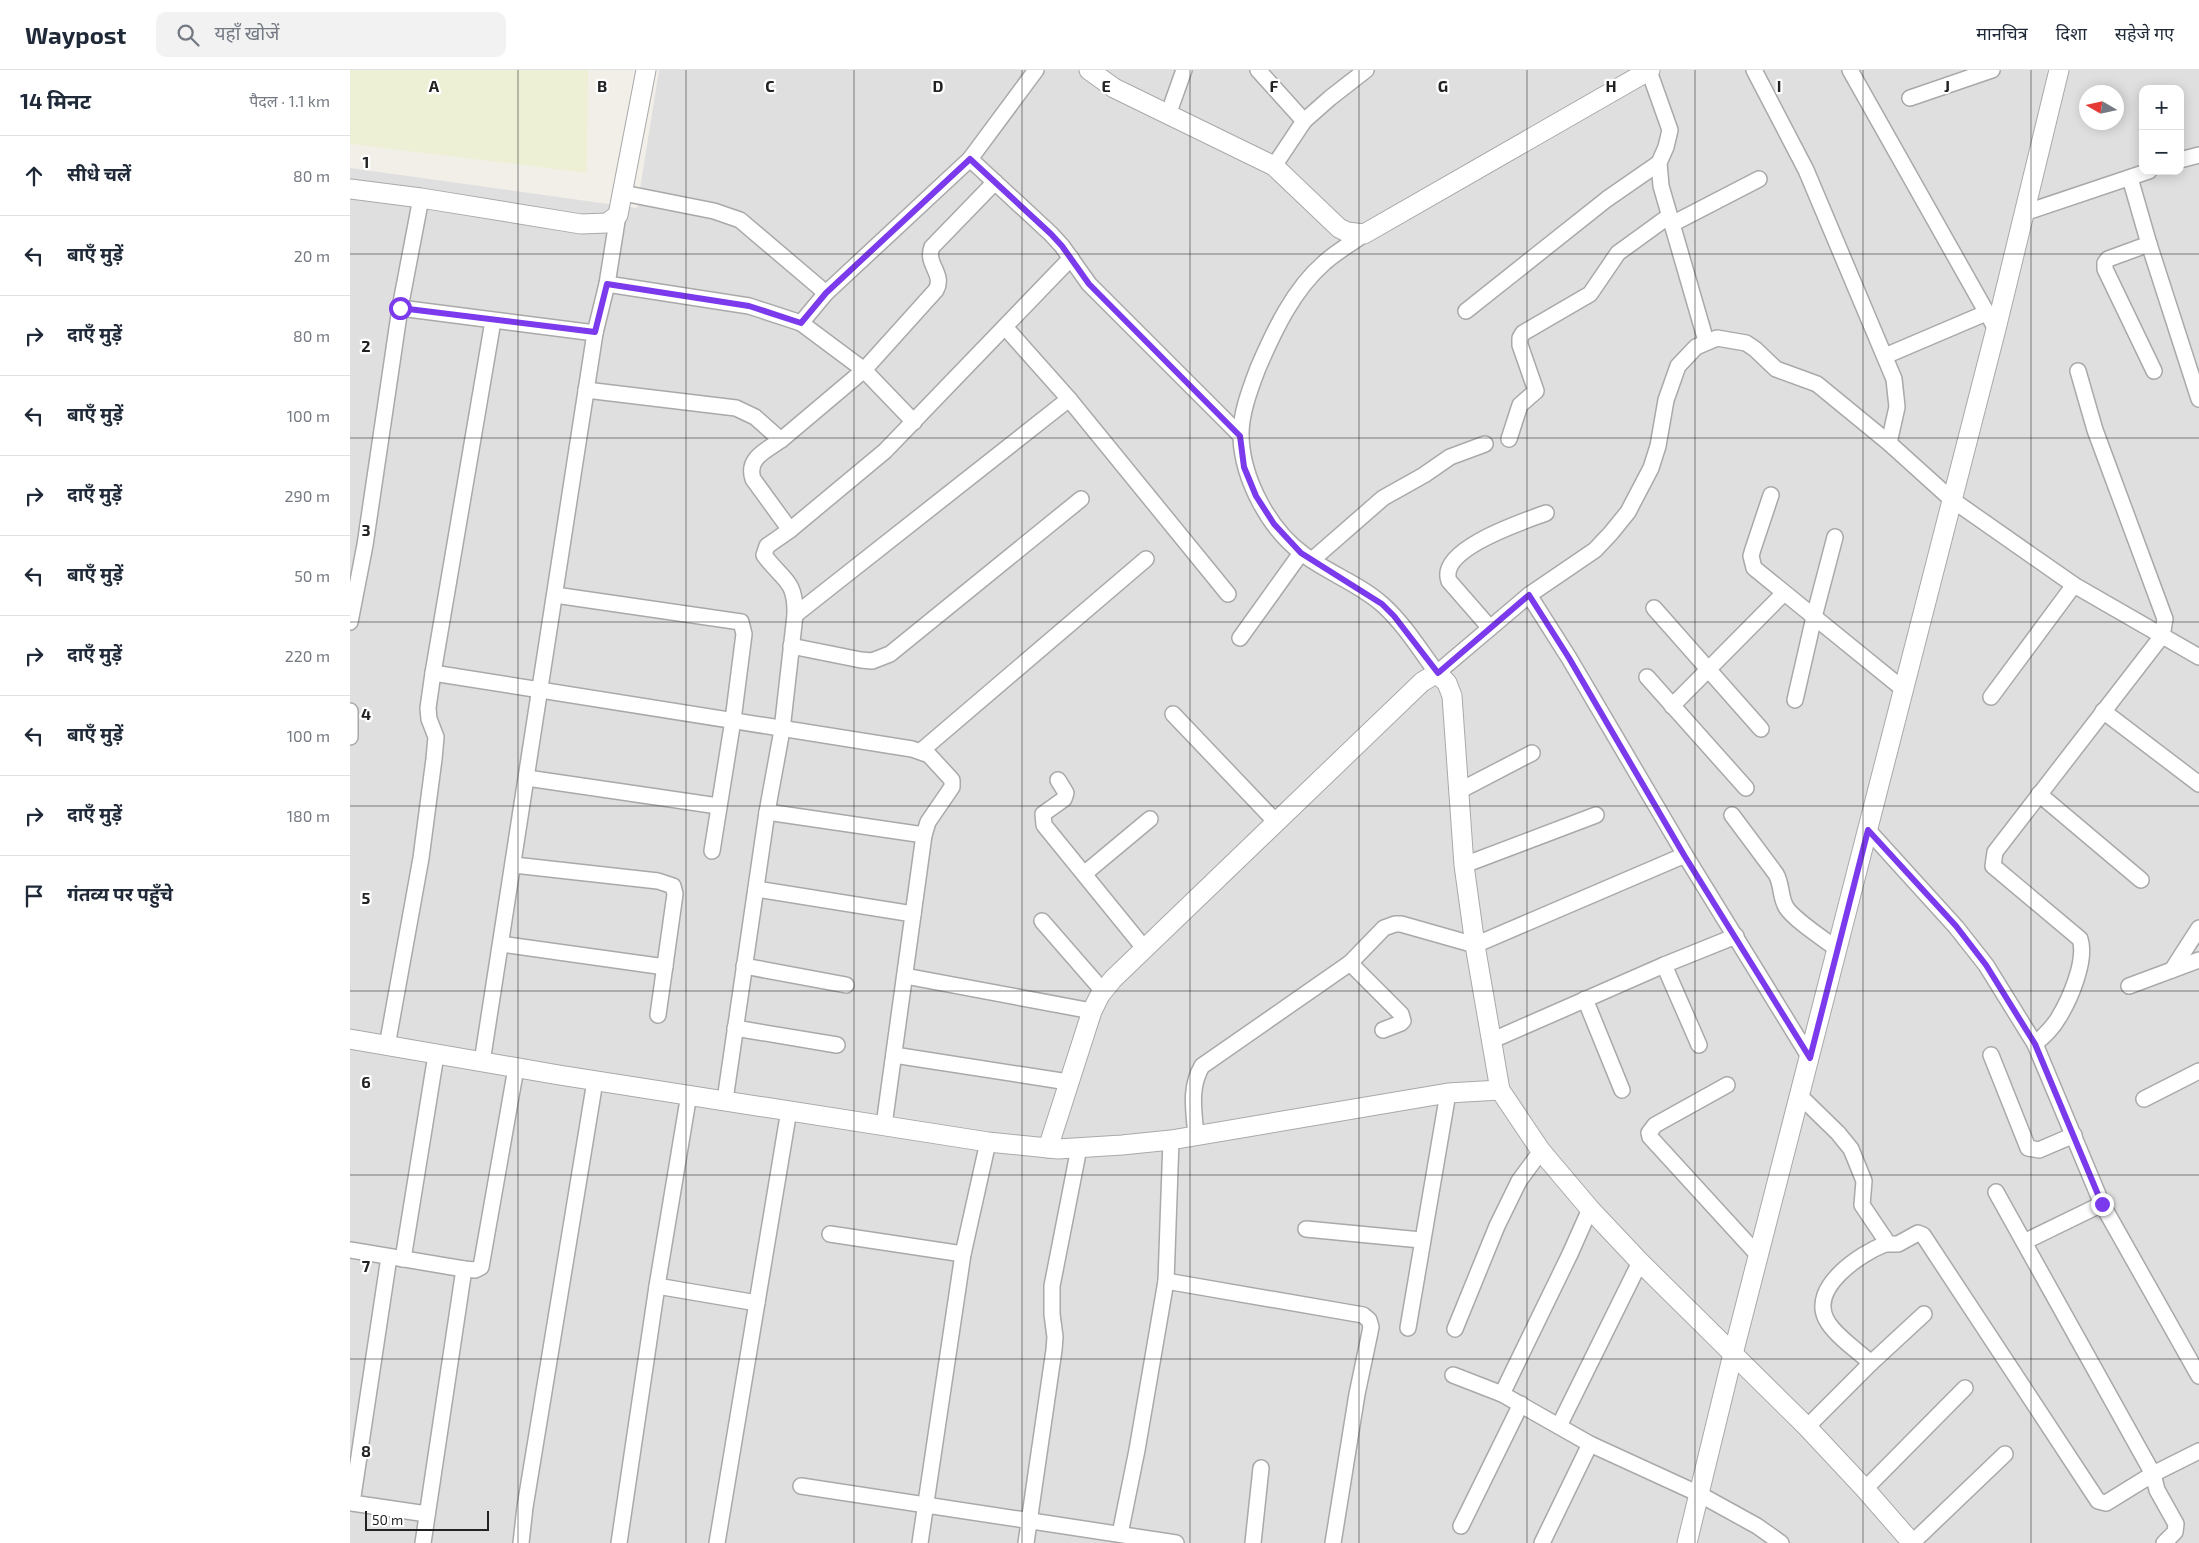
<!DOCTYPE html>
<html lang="hi">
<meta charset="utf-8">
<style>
body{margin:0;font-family:"Exo 2","Noto Sans Devanagari",sans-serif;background:#f2f2f3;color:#1f2937}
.controls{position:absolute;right:15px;top:15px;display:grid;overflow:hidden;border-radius:10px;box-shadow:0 2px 12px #0003}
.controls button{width:45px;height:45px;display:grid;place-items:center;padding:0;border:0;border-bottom:1px solid #e0e1e3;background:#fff;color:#1f2937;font:25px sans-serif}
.compass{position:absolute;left:1729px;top:15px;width:45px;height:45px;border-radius:50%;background:#fff;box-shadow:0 2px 12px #0003;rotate:279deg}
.scale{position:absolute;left:15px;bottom:12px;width:124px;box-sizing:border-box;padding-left:5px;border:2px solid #222;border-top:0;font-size:14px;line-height:18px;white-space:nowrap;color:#222;-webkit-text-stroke:4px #fff;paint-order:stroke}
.stop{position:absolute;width:15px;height:15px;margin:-11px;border:4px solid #7c3aed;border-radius:50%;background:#fff}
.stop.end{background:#7c3aed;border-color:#fff;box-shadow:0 1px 5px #0008}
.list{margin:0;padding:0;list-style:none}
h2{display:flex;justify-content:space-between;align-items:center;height:65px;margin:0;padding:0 20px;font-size:21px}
h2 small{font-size:16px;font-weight:400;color:#747a83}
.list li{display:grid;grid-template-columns:32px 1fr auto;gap:15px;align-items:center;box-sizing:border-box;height:80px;padding:0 20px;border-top:1px solid #e0e1e3}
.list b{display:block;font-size:19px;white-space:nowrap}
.list em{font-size:16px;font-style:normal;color:#747a83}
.icon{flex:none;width:28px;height:28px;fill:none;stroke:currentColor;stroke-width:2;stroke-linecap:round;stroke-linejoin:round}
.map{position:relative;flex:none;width:1849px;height:1473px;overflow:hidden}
header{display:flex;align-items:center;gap:30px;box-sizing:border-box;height:70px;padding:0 25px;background:#fff;border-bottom:1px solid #e0e1e3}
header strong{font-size:24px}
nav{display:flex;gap:28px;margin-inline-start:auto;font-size:18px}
.search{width:350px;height:45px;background:#f2f2f3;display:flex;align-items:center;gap:12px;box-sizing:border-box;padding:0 18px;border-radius:10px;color:#747a83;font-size:19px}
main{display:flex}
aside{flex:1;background:#fff}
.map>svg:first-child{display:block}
</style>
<header>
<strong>Waypost</strong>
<div class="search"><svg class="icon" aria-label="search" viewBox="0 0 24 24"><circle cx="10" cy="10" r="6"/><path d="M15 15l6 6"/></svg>यहाँ खोजें</div>
<nav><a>मानचित्र</a><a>दिशा</a><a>सहेजे गए</a></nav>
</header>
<main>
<aside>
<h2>14 मिनट<small>पैदल · 1.1 km</small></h2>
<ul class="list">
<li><svg class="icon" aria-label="ahead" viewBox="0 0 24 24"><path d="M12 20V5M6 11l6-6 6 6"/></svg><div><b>सीधे चलें</b></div><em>80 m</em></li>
<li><svg class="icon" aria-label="left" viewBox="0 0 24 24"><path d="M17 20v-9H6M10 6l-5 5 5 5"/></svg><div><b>बाएँ मुड़ें</b></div><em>20 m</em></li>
<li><svg class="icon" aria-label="right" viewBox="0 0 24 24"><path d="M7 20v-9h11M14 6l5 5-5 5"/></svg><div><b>दाएँ मुड़ें</b></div><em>80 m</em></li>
<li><svg class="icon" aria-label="left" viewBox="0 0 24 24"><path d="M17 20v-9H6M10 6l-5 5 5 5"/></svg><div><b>बाएँ मुड़ें</b></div><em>100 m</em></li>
<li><svg class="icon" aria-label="right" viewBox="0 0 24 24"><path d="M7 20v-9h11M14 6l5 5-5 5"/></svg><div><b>दाएँ मुड़ें</b></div><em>290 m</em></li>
<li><svg class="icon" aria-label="left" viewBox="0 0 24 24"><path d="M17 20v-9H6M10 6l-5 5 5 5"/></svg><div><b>बाएँ मुड़ें</b></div><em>50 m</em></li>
<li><svg class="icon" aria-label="right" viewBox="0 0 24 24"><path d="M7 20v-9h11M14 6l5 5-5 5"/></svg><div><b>दाएँ मुड़ें</b></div><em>220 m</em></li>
<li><svg class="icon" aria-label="left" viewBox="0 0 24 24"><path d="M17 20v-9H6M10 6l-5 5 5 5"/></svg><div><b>बाएँ मुड़ें</b></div><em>100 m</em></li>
<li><svg class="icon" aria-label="right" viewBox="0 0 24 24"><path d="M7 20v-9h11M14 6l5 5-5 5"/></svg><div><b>दाएँ मुड़ें</b></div><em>180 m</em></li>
<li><svg class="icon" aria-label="arrive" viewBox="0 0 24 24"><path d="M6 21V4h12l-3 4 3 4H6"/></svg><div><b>गंतव्य पर पहुँचे</b></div></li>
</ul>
</aside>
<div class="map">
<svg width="1849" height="1473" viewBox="0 0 1849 1473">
<rect width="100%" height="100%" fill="#f2efe9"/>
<!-- residential -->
<path fill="#e0dfdf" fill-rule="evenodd" d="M309 0H1849V1473H0V98L287 138ZM1793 19H1830V101H1793ZM1736 22H1766V52H1736Z"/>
<!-- farmland -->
<polygon fill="#eef0d5" points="0,0 238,0 237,103 0,74"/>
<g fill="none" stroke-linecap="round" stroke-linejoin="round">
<defs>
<g id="minor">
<polyline points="686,0 620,89 701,164 712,176 739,214 891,366"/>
<polyline points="908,0 954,51 924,96"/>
<polyline points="1404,0 1456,100 1544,309 1547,337 1539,373"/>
<polyline points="1500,0 1646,259"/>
<polyline points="1299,1 1320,60 1316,77 1309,93 1311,116 1356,271"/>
<polyline points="1560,28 1642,0"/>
<polyline points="818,45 834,0"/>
<polyline points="954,51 980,28 1016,0"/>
<polyline points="1830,90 1849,85"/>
<polyline points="1780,108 1799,174 1849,329"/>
<polyline points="273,123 364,141 390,150 476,223"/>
<polyline points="1674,143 1799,101"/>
<polyline points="1322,154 1409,109"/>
<path d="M1014 164C1001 174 986 182 974 193 943 220 924 261 908 298 900 319 890 345 891 368 893 410 919 459 953 484 978 503 1010 514 1033 535 1054 554 1070 580 1087 603L1179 525 1245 480 1261 463 1278 442 1301 398 1308 376 1316 330 1328 296 1346 277 1367 268 1396 273 1405 279 1426 299 1467 314 1539 373 1601 429 1724 515 1849 587"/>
<polyline points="1799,174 1758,189 1755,193 1755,199 1804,301"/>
<polyline points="257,214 399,236 451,253"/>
<polyline points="50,238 245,263"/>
<polyline points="1116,241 1257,129 1309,93"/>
<polyline points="655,257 719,329 878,524"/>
<polyline points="1535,286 1636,243"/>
<path d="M236 320 386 338 405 347 431 370C417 380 396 388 403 409L440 460 535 381 721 188"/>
<path d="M564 352 514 300 586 220C595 204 575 194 582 177L645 112"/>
<polyline points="1159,369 1170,335 1186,321 1170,275 1170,268 1173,263 1240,224 1268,183 1319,146"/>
<polyline points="431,370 514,300 451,253 476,223 620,89"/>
<polyline points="1421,425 1403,479 1401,486 1404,498 1553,619"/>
<path d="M440 460 417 476 414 485C432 510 446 509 445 545"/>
<polyline points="962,490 1033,428 1074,405 1100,387 1135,374"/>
<polyline points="205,525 391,552 394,564 383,650 362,781"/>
<polyline points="1179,525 1219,588 1335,785 1460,988"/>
<polyline points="1304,538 1411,659"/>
<polyline points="0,552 15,475 50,238 71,128"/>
<path d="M1140 558 1099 511C1087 479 1175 451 1196 443"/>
<polyline points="890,568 951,483"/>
<polyline points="441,576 511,590 522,591 540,584 731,429"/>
<polyline points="83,603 562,679 579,685 602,710 602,717 578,752 574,765 534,1055"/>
<polyline points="1297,607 1396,718"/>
<polyline points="1641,627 1724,515"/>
<polyline points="1445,630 1464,547 1485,467"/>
<polyline points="1322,636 1434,523"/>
<polyline points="0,641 0,667"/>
<polyline points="1753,641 1849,714"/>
<polyline points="823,644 926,752"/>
<polyline points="571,681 796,489"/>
<polyline points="177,708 368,736"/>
<polyline points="708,710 716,723 714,729 693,744 694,755 794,878"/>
<polyline points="1109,721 1182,683"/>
<polyline points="1689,724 1791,810"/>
<polyline points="417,742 574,765"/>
<path d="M1382 745 1426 804C1432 814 1430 827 1436 837 1444 850 1474 869 1487 879"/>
<polyline points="1517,759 1606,857 1636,895 1685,974 1752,1134 1849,1306"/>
<polyline points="164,795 308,811 323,816 325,824 308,945"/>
<polyline points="1114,795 1246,745"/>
<polyline points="734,804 800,749"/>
<polyline points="406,819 563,844"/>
<polyline points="692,851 753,921"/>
<polyline points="151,874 315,897"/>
<polyline points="1000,893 1051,944 1053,951 1051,953 1033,960"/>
<polyline points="1314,895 1349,975"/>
<polyline points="394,896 496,915"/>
<polyline points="1822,900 1849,858"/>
<polyline points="555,906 742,941"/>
<polyline points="1779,916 1849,890"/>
<polyline points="1235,929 1272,1020"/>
<polyline points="385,958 487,975"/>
<polyline points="1143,970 1314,895 1386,866"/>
<path d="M1685 974C1694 966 1703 958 1709 947 1720 929 1737 890 1730 869L1643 796 1645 782 1812 566 1815 549 1745 360 1728 301"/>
<polyline points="37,976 71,788 84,689 86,667 79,649 78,638 83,603 143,251"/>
<polyline points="544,985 718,1012"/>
<polyline points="1641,985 1678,1078 1689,1080 1724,1065"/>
<polyline points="132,992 245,263 257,214 268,145"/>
<polyline points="1377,1015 1305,1055 1299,1063 1300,1067 1408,1185"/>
<path d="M1450 1026 1488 1063 1501 1079 1514 1111 1512 1135 1535 1169V1174C1510 1184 1460 1217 1476 1249 1484 1265 1508 1281 1521 1293L1457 1357"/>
<polyline points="1794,1029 1849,1001"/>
<polyline points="375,1030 417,742 432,660 445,545 719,329"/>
<path d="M846 1066C844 1041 839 1018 852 996L1000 893 1034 858 1045 854H1051L1125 875 1335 785"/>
<polyline points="1646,1122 1803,1404 1849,1381"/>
<polyline points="956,1159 1071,1170"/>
<polyline points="480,1164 613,1184"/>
<polyline points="1674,1172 1752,1134"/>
<polyline points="1535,1174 1548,1174 1568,1163 1573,1165 1748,1431 1756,1433 1803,1404 1807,1420 1826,1454 1825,1462 1814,1473"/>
<polyline points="0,1180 114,1199 125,1200 131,1197 166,998"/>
<polyline points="39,1187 2,1433 77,1444"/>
<polyline points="53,1189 86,985"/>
<polyline points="816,1211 1013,1245 1019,1250 1021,1257 1019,1267 1007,1324 983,1473"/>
<polyline points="307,1216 407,1233"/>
<polyline points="1058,1258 1098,1023"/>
<polyline points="1105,1259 1147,1156 1169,1111 1191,1081"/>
<polyline points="1521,1293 1574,1244"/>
<polyline points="1103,1305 1152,1324 1240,1374 1349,1424 1407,1456 1431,1473"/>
<polyline points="1152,1324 1220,1184 1240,1139"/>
<polyline points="1209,1356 1290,1192"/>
<polyline points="451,1416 826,1473"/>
<polyline points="1515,1419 1615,1318"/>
<polyline points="1111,1456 1171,1334"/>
<polyline points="770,1464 787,1380 816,1211 821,1070"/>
<polyline points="73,1473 114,1199"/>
<polyline points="171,1473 175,1437 245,1011"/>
<polyline points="269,1473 307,1216 339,1024"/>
<polyline points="367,1473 439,1040"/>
<polyline points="570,1473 613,1184 638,1072"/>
<polyline points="676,1473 704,1280 705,1267 702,1244 702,1216 729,1078"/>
<polyline points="903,1473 911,1398"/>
<polyline points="1192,1473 1240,1374"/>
<polyline points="1562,1473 1655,1384"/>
</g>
<g id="tertiary">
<polyline points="739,0 764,18 924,96 989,158 997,162 1014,164 1300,0"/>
<polyline points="0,119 71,128 231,154 257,153 268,145 296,0"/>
<polyline points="0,969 209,1005 638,1072 708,1079 772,1075 821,1070 1098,1023 1150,1020"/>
<polyline points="698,1078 742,941 750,925 763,909 1072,612 1087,603 1097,613 1102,626 1114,795 1125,875 1150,1020 1191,1081 1240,1139 1290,1192 1457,1357 1515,1419 1562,1473"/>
<polyline points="1337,1473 1383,1284 1646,259 1709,0"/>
</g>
</defs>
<!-- minor casing -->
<use href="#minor" stroke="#a9a9a9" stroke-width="18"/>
<!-- tertiary casing -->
<use href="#tertiary" stroke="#a9a9a9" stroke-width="21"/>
<!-- minor -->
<use href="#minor" stroke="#fff" stroke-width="15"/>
<!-- tertiary -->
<use href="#tertiary" stroke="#fff" stroke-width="19"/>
</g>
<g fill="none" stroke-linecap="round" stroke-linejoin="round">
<!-- route -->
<polyline stroke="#7c3aed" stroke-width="6" points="50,238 245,262 257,214 399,236 451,253 476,223 620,89 701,164 712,176 739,214 890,366 894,397 906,426 924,454 951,483 1032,534 1044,546 1088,603 1179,525 1219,588 1334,785 1460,988 1518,760 1606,856 1636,895 1685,974 1752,1134"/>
</g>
<!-- grid -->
<path fill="none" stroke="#222" stroke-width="1" stroke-opacity="0.55" d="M168 0V1473M336 0V1473M504 0V1473M672 0V1473M840 0V1473M1009 0V1473M1177 0V1473M1345 0V1473M1513 0V1473M1681 0V1473M0 184H1849M0 368H1849M0 552H1849M0 736H1849M0 921H1849M0 1105H1849M0 1289H1849"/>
<g font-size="16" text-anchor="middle" font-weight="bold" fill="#222" stroke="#fff" stroke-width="4.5" stroke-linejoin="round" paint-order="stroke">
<text x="84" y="22">A</text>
<text x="252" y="22">B</text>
<text x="420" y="22">C</text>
<text x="588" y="22">D</text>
<text x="756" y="22">E</text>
<text x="924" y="22">F</text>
<text x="1093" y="22">G</text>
<text x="1261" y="22">H</text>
<text x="1429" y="22">I</text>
<text x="1597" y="22">J</text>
<text x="16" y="98">1</text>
<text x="16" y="282">2</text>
<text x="16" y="466">3</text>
<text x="16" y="650">4</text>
<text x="16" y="834">5</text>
<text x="16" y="1018">6</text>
<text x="16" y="1202">7</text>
<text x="16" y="1387">8</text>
</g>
</svg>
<div class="controls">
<button>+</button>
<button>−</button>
</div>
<svg class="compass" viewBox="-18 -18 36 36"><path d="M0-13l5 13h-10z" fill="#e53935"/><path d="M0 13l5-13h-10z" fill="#747a83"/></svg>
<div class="scale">50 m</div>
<div class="stop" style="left:50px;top:238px"></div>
<div class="stop end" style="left:1752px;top:1134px"></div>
</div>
</main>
